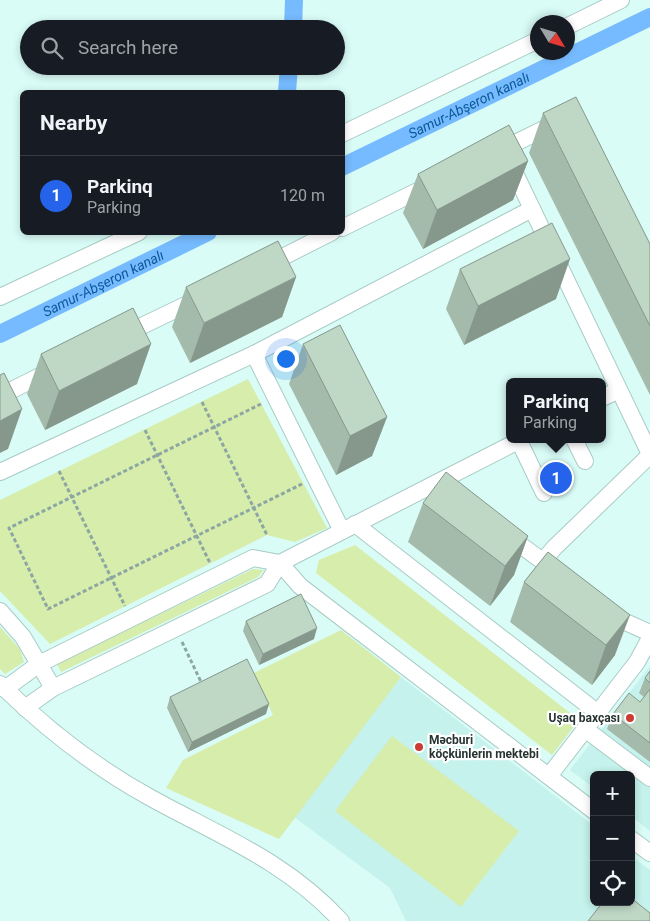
<!DOCTYPE html>
<meta charset="utf-8">
<style>
body{margin:0;font-family:Roboto,sans-serif;background:#20242c;color:#f1f3f6}
.controls{position:absolute;right:15px;bottom:15px;display:grid;overflow:hidden;border-radius:8px;box-shadow:0 2px 8px #0003}
.controls button{width:45px;height:45px;display:grid;place-items:center;padding:0;border:0;border-bottom:1px solid #363941;background:#171b24;color:#f1f3f6;font:25px sans-serif}
.compass{position:absolute;left:530px;top:15px;width:45px;height:45px;border-radius:50%;background:#171b24;box-shadow:0 2px 8px #0003;rotate:128deg}
.you{position:absolute;left:285px;top:358px;width:18px;height:18px;margin:-12px;border:4px solid #fff;border-radius:50%;background:#1a73e8;box-shadow:0 0 0 8px #1a73e833}
.badge{display:grid;place-items:center;width:32px;height:32px;border-radius:50%;background:#2563eb;color:#fff;font-size:16px;font-weight:700}
.pin{position:absolute;translate:-50% -50%;border:2px solid #fff;box-shadow:0 1px 5px #0006}
.popup{position:absolute;left:506px;top:378px;width:100px;height:65px;box-sizing:border-box;display:grid;place-content:center;border-radius:8px;background:#171b24;filter:drop-shadow(0 1px 4px #0005);font-size:16px;white-space:nowrap;color:#9ea1a6}
.popup b{font-size:19px;color:#f1f3f6}
.popup::after{content:'';position:absolute;left:50%;top:100%;margin-left:-10px;border:10px solid transparent;border-top-color:#171b24}
.list{margin:0;padding:0;list-style:none}
h2{display:flex;justify-content:space-between;align-items:center;height:65px;margin:0;padding:0 20px;font-size:21px}
h2 small{font-size:16px;font-weight:400;color:#9ea1a6}
.list li{display:grid;grid-template-columns:32px 1fr auto;gap:15px;align-items:center;box-sizing:border-box;height:80px;padding:0 20px;border-top:1px solid #363941}
.list b{display:block;font-size:19px;white-space:nowrap}
.list p{margin:0;font-size:16px;white-space:nowrap;color:#9ea1a6}
.list em{font-size:16px;font-style:normal;color:#9ea1a6}
.icon{flex:none;width:28px;height:28px;fill:none;stroke:currentColor;stroke-width:2;stroke-linecap:round;stroke-linejoin:round}
.map{position:relative;flex:none;width:650px;height:921px;overflow:hidden}
.search{position:absolute;background:#171b24;box-shadow:0 2px 8px #0003;left:20px;top:20px;width:325px;height:55px;display:flex;align-items:center;gap:12px;box-sizing:border-box;padding:0 18px;border-radius:28px;color:#9ea1a6;font-size:19px}
.panel{position:absolute;background:#171b24;box-shadow:0 2px 8px #0003;left:20px;top:90px;width:325px;height:145px;border-radius:8px}
.map>svg:first-child{display:block}
</style>
<div class="map">
<svg width="650" height="921" viewBox="0 0 650 921">
<rect width="100%" height="100%" fill="#d9fcf7"/>
<!-- built -->
<g fill="#c5f2ec">
<polygon points="650,666 650,831 631,816 631,775 594,775 594,788 570,770"/>
<polygon points="401,677 594,826 594,902 631,902 631,856 650,870 650,921 406,921 390,888 294,817"/>
</g>
<!-- green -->
<g fill="#d7edab">
<polygon points="248,379 327,528 295,542 267,535 50,644 0,591 0,500"/>
<polygon points="355,545 579,720 552,755 316,573 319,560"/>
<polygon points="253,569 264,570 258,577 61,672 57,664"/>
<polygon points="0,627 20,649 24,662 5,674 0,669"/>
<polygon points="341,630 401,677 279,839 166,788 183,760 273,715 254,673"/>
<polygon points="392,736 519,831 461,907 335,811"/>
</g>
<g fill="none" stroke-linecap="round" stroke-linejoin="round">
<!-- canal -->
<g stroke="#76bbff" stroke-width="18">
<polyline points="293,29 294,0"/>
<polyline points="287,92 289,66"/>
<path id="s1" d="M342 167 650 17"/>
<path id="s2" d="M0 334 208 232"/>
</g>
<defs>
<g id="minor">
<polyline points="568,26 621,0"/>
<polyline points="342,134 538,40"/>
<polyline points="499,151 556,123"/>
<polyline points="510,163 650,454"/>
<polyline points="342,228 430,185"/>
<polyline points="267,265 332,232"/>
<polyline points="0,297 139,232"/>
<polyline points="123,335 198,299"/>
<polyline points="254,354 342,531"/>
<polyline points="0,396 52,370"/>
<polyline points="602,398 619,390"/>
<polyline points="522,439 280,563 300,586 594,811"/>
<polyline points="574,439 585,461"/>
<polyline points="519,441 544,493"/>
<polyline points="0,472 254,354 532,209"/>
<polyline points="355,524 598,713"/>
<polyline points="507,535 560,574"/>
<polyline points="543,561 554,548 650,455"/>
<polyline points="0,611 23,637 53,688"/>
<polyline points="609,611 621,620 650,633"/>
<path d="M0 684C45 728 96 768 151 798 220 836 286 861 341 921"/>
<polyline points="5,689 39,664 253,558 280,563 267,584 53,688 25,708"/>
<polyline points="585,729 650,778"/>
<polyline points="549,776 637,662 650,638"/>
<polyline points="631,839 650,853"/>
</g>
</defs>
<!-- minor casing -->
<use href="#minor" stroke="#a9cbc6" stroke-width="18"/>
<!-- path -->
<g stroke="#8da6a3" stroke-width="3" stroke-dasharray="4 2.5" stroke-linecap="butt">
<polyline points="202,402 267,535"/>
<polyline points="261,404 9,528 48,609 302,484"/>
<polyline points="145,430 210,563"/>
<polyline points="59,471 125,606"/>
<polyline points="182,642 202,684"/>
</g>
<!-- minor -->
<use href="#minor" stroke="#fff" stroke-width="16"/>
</g>
<!-- wall -->
<g fill="#a4baaa">
<polygon points="543,113 650,244 650,395 529,153"/>
<polygon points="528,161 513,200 423,249 403,213 418,174"/>
<polygon points="460,269 556,299 464,345 446,309"/>
<polygon points="296,277 282,317 190,363 172,327 186,287"/>
<polygon points="303,344 387,417 372,456 336,475 289,384"/>
<polygon points="41,354 137,384 45,430 27,394"/>
<polygon points="423,503 528,536 514,575 490,606 408,542"/>
<polygon points="548,552 615,655 592,685 510,622 524,582"/>
<polygon points="246,621 314,639 259,665 243,631"/>
<polygon points="650,671 650,762 607,729 613,714 640,702 644,697 639,693 645,678"/>
<polygon points="170,697 266,714 188,752 167,708"/>
</g>
<!-- shaded-wall -->
<g fill="#86978b">
<polygon points="528,161 513,200 423,249 437,210"/>
<polygon points="570,259 556,299 464,345 478,306"/>
<polygon points="296,277 282,317 190,363 204,323"/>
<polygon points="151,344 137,384 45,430 59,391"/>
<polygon points="22,409 8,449 0,453 0,421"/>
<polygon points="387,417 372,456 336,475 350,436"/>
<polygon points="528,536 514,575 490,606 505,566"/>
<polygon points="630,615 615,655 592,685 606,645"/>
<polygon points="317,628 314,639 259,665 263,654"/>
<polygon points="269,704 266,714 188,752 192,742"/>
</g>
<!-- building -->
<g fill="#bfd8c6" stroke="#86978b">
<polygon points="576,97 650,244 650,326 543,113"/>
<polygon points="509,125 528,161 437,210 418,174"/>
<polygon points="552,223 570,259 478,306 460,269"/>
<polygon points="278,241 296,277 204,323 186,287"/>
<polygon points="133,308 151,344 59,391 41,354"/>
<polygon points="340,325 387,417 350,436 303,344"/>
<polygon points="4,373 22,409 0,421 0,375"/>
<polygon points="446,472 528,536 505,566 423,503"/>
<polygon points="548,552 630,615 606,645 524,582"/>
<polygon points="301,594 317,628 263,654 246,621"/>
<polygon points="247,659 269,704 192,742 170,697"/>
<polygon points="650,671 650,683 645,678"/>
<polygon points="650,689 650,743 613,714 629,693 640,702"/>
<polygon points="631,898 650,913 650,921 588,921 603,902 631,902"/>
</g>
<!-- markers -->
<g fill="#cb3d34" stroke="#fff" stroke-width="2">
<circle cx="630" cy="718" r="5"/>
<circle cx="419" cy="747" r="5"/>
</g>
<g text-anchor="middle" dominant-baseline="central" stroke-width="4.5" stroke-linejoin="round" paint-order="stroke">
<!-- poi labels -->
<g font-size="12" font-weight="bold" fill="#273432" stroke="#fff" text-anchor="end">
<text x="620" y="718">Uşaq baxçası</text>
<text x="429" y="740" text-anchor="start">Məcburi<tspan x="429" dy="14">köçkünlerin mektebi</tspan></text>
</g>
<!-- water labels -->
<g font-size="14" font-style="italic" fill="#0d5996" stroke="#fff">
<text stroke="none"><textPath href="#s1" startOffset="141">Samur-Abşeron kanalı</textPath></text>
<text stroke="none"><textPath href="#s2" startOffset="115">Samur-Abşeron kanalı</textPath></text>
</g>
</g>
</svg>
<div class="controls">
<button>+</button>
<button>−</button>
<button><svg class="icon" aria-label="locate" viewBox="0 0 24 24"><circle cx="12" cy="12" r="6"/><path d="M12 2v4M12 18v4M2 12h4M18 12h4"/></svg></button>
</div>
<svg class="compass" viewBox="-18 -18 36 36"><path d="M0-13l5 13h-10z" fill="#e53935"/><path d="M0 13l5-13h-10z" fill="#9ea1a6"/></svg>
<div class="you"></div>
<div class="pin badge" style="left:556px;top:478px">1</div>
<div class="popup"><b>Parkinq</b>Parking</div>
<div class="search"><svg class="icon" aria-label="search" viewBox="0 0 24 24"><circle cx="10" cy="10" r="6"/><path d="M15 15l6 6"/></svg>Search here</div>
<section class="panel">
<h2>Nearby<small></small></h2>
<ul class="list">
<li><span class="badge">1</span><div><b>Parkinq</b><p>Parking</p></div><em>120 m</em></li>
</ul>
</section>
</div>
